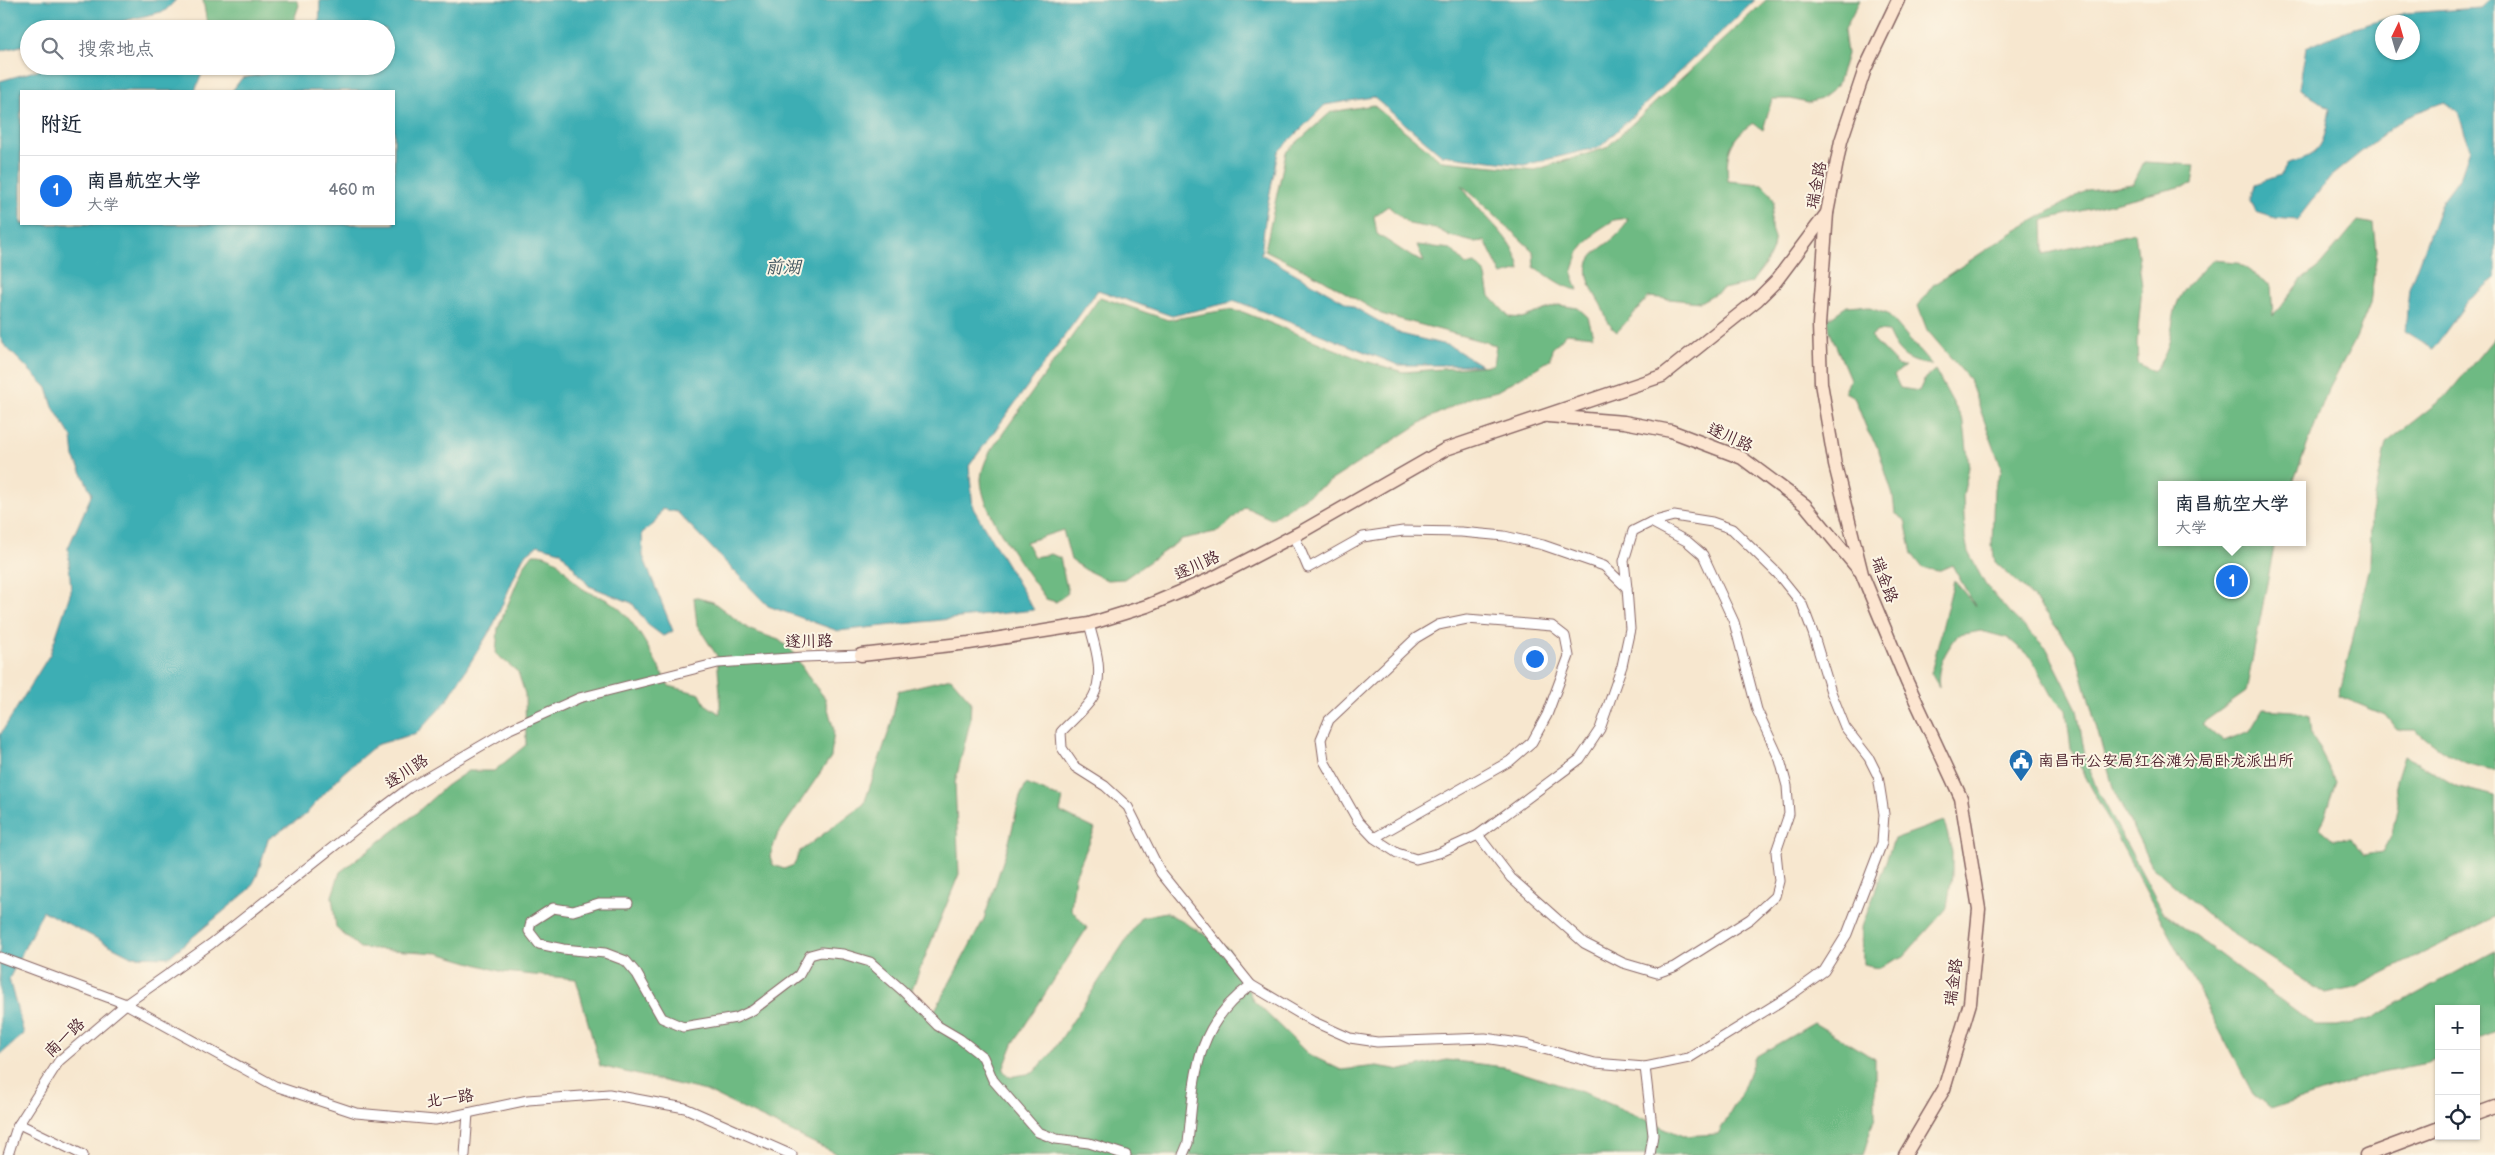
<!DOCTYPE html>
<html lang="zh">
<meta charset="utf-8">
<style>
body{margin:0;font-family:"Balsamiq Sans","LXGW WenKai TC",sans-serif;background:#f2f2f3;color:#1f2937}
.controls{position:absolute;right:15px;bottom:15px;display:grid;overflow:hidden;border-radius:0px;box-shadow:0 1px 4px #0004}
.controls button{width:45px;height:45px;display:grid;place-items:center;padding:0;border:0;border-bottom:1px solid #e0e1e3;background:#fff;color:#1f2937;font:25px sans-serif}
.compass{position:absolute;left:2375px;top:15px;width:45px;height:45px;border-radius:50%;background:#fff;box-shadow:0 1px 4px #0004;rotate:5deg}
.you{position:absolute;left:1534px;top:658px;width:18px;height:18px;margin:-12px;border:4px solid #fff;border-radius:50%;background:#1a73e8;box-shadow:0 0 0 8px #1a73e833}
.badge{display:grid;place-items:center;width:32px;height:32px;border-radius:50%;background:#1a73e8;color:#fff;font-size:16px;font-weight:700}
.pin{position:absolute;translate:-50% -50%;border:2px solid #fff;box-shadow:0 1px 5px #0006}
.popup{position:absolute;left:2158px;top:481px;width:148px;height:65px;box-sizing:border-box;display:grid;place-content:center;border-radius:0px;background:#fff;filter:drop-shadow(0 1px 4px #0005);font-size:16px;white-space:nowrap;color:#747a83}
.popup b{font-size:19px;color:#1f2937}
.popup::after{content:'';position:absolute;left:50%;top:100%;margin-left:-10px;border:10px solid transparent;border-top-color:#fff}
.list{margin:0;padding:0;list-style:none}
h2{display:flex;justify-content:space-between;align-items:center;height:65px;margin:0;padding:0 20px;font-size:21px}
h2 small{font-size:16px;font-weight:400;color:#747a83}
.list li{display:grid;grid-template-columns:32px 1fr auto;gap:15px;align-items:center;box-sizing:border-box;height:70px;padding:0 20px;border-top:1px solid #e0e1e3}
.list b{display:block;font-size:19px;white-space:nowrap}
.list p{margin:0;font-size:16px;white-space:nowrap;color:#747a83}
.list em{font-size:16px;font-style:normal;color:#747a83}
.icon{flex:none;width:28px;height:28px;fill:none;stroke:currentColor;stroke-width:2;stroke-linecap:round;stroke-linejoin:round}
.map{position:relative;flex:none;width:2495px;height:1155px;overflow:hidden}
.search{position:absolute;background:#fff;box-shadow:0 1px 4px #0004;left:20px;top:20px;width:375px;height:55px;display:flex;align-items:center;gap:12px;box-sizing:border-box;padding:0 18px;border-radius:28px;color:#747a83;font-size:19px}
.panel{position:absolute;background:#fff;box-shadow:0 1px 4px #0004;left:20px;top:90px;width:375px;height:135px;border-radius:0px}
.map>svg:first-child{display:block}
</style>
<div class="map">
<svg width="2495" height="1155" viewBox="0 0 2495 1155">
<rect width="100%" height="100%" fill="#fcf5e5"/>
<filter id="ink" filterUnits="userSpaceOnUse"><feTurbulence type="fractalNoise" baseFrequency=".02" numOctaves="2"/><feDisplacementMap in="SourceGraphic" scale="10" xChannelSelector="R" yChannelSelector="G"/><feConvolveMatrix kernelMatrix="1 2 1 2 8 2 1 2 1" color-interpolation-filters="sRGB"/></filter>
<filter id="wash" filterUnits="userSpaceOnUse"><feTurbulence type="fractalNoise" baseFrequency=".0096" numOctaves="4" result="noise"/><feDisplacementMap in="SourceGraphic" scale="20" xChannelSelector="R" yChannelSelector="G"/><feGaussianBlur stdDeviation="1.12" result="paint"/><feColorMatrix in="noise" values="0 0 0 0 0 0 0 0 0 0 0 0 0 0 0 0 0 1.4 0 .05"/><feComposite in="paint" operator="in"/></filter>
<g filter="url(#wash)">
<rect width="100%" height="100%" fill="#f7e7cf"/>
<!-- forest -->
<g fill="#6eba83" stroke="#5c6c57">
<polygon points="203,0 296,0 299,5 291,29 208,29"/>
<path d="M1766 0H1860L1844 31 1847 54 1837 86 1821 99 1807 103 1791 99H1772L1763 130 1753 123C1730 138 1725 154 1728 181L1762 184C1783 205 1770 204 1771 227 1771 232 1775 237 1774 242 1773 258 1760 270 1751 283L1723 289 1700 302 1649 297 1617 332C1603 321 1607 313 1598 300 1566 245 1616 254 1628 218L1614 220 1597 231 1579 252 1572 273 1578 290C1560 287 1550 276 1534 267L1533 251 1462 185C1477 215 1515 235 1520 270L1502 275 1485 241 1473 242 1450 236 1437 229 1409 224 1388 206 1374 216 1377 234 1412 257 1424 262 1417 245 1451 249 1466 265 1475 263 1485 272 1490 296 1509 317 1522 318 1558 305 1578 308 1588 317 1593 336 1567 333 1552 349 1550 360 1497 391 1472 397 1427 419 1271 519 1245 507 1220 531 1182 539 1124 579 1107 580 1086 570 1071 560 1063 530 1026 542 1034 557 1051 554 1060 558 1068 593 1056 602 1046 599C1026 570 981 514 981 479 982 468 986 459 991 450L1100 297 1168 320 1226 310 1243 312 1362 360 1403 372 1493 365 1496 345 1381 314 1321 278 1265 250 1286 152 1331 112 1373 105 1442 161 1535 170 1606 148Z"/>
<path d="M2144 162 2195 165 2192 184 2043 220 2044 254 2135 233 2142 286 2137 342 2138 363 2153 372C2173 349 2169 334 2176 307 2181 289 2200 273 2212 260L2237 262 2271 286 2273 316 2301 280 2317 269 2358 221 2374 224 2377 251 2370 304 2356 338 2329 388 2292 485H2162V542H2275L2246 692 2201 724 2224 741 2250 731 2263 709 2293 711 2310 716 2312 735 2336 782 2320 828 2333 839 2350 838 2365 855 2382 852 2392 834 2398 804 2396 780 2404 755 2456 786 2495 796V917L2354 988 2325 994 2222 927 2152 866 2114 791 2076 653 2033 597 1995 562 1992 545 1994 488 2002 469 1969 379 1927 330 1918 306 1933 285 2010 234 2087 190 2133 184Z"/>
<path d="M1860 305 1888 314 1932 365C1907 362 1898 355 1888 332L1878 331 1870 336 1899 366H1905L1894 375 1900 388 1919 391 1925 378 1935 370 1964 423 1969 467 1963 496 1965 537 1968 552 1985 584 2009 612 2047 649 2077 709 2085 756 2096 787 2163 912 2315 1026H2337L2371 1019 2495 951V1031L2476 1039V1009H2439V1057L2427 1063 2376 1073 2271 1109 2253 1094 2071 749 2066 710 2051 695 2031 658 2008 638 1981 631 1958 635C1946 651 1936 666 1939 687L1931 673 1954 580 1975 606 1952 565 1938 571 1923 568 1912 554 1905 520 1895 513 1893 496 1878 448 1868 432 1854 397 1845 392 1850 379 1830 332 1828 319 1847 306Z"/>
<path d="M2495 337V770C2462 766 2440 751 2416 730H2397L2385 715 2339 696 2370 566 2371 517 2386 443 2447 395Z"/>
<path d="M533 554C558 553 563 571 578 585 588 594 599 595 609 601 636 617 654 660 669 686L700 694 705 704 720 714V693L717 656 697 625 694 597 713 602 750 630 779 640 792 651 812 682 825 698 834 730 831 757 777 836 770 856 773 865 784 869 794 865 799 852 864 804 891 725 898 691 951 678 971 701 970 722 955 783 959 874 912 989 915 1003 924 1012 935 1010 984 919 1008 846 1020 797 1026 784 1063 799 1060 812 1095 829 1075 876 1071 909 1087 928 1013 1044 1003 1070 1009 1077 1033 1073 1051 1054 1141 917 1166 912 1228 948 1253 1000 1308 1054 1341 1070 1377 1066 1401 1070 1447 1060 1504 1067 1585 1093 1683 1136 1718 1134 1741 1094 1755 1057 1814 1023 1875 1059V1116L1863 1155H839L706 1091 600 1066 576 979 503 972 438 953 360 948 336 928 332 896 340 872 414 815 446 786 468 771H494L526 745 525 694 518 672 496 654 498 628 524 566Z"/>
<polygon points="1944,821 1952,851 1952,875 1947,908 1904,956 1878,968 1863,965 1862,927 1894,839"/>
</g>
<!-- water -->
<g fill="#3caeb4" stroke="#436670" fill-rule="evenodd">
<polygon points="0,0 176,0 165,11 91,29 29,29 29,44 0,51"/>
<polygon points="320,0 1755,0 1600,147 1524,165 1442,155 1373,97 1325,105 1278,152 1266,213 1261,254 1401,334 1450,346 1481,365 1398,365 1236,301 1172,316 1098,290 969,466 973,508 1034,610 838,631 768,606 677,512 662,509 654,524 642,533 643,556 673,631 663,636 648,625 632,603 589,586 560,551 538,545 523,557 493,626 446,702 417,733 376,745 343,773 304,816 268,839 257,876 250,889 169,957 131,956 43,911 9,979 24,1034 0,1055 0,735 50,654 71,591 68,548 92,494 74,457 72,438 53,407 47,388 4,345 0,337 0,81 52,66 205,66 195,91 21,91 21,224 394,224 394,91 232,91 242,78 265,74 276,66 299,66 302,68 309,66 386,66 386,29 319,29"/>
<path d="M2489 0H2495V279L2468 301 2433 349 2405 332 2409 288 2442 201 2461 175 2470 149 2458 112 2444 102 2405 117 2330 177 2297 220 2275 218 2256 212 2251 200 2255 184 2281 175 2288 163C2324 155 2324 141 2330 109L2299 88 2306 48 2342 32 2405 13 2480 8ZM2382 22H2412V52H2382Z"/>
</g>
</g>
<g filter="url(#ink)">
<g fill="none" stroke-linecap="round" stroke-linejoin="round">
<defs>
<g id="street">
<path d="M1089 624C1095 646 1105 674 1093 697 1086 709 1071 721 1061 732L1062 748 1075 767 1105 786 1128 807 1161 873 1251 985 1312 1021 1350 1038 1377 1042 1485 1038 1525 1044 1595 1063 1645 1067 1689 1058 1791 995 1824 971 1847 934 1882 843 1884 814 1878 776 1869 758 1845 727 1831 692 1813 633 1802 604 1777 573 1732 529 1712 522 1674 516 1651 522 1633 531 1624 561 1627 588 1604 566 1543 545 1504 536 1461 532 1403 531 1363 537 1308 568 1294 535"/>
<polyline points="1478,835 1511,878 1584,943 1623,963 1657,973 1674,967 1750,919 1775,896 1779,881 1776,852 1789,814 1787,786 1780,760 1757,710 1734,622 1703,555 1688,542 1651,522"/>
<polyline points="1374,838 1510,761 1532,742 1547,715 1569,656 1565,636 1552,626 1467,619 1438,625 1416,638 1329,720 1321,739 1324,761 1358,821 1374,838 1397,853 1416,859 1439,853 1478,835 1580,759 1600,729 1622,666 1630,629 1627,588"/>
<polyline points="628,903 599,903 573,911 553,908 531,922 529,931 539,944 563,949 605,953 626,961 637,974 662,1018 683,1027 736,1018 753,1010 799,975 810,955 821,952 843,954 870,962 902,990 938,1026 960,1039 983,1057 993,1080 1038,1132 1056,1139 1089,1143 1126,1155"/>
<polyline points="0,957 126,1004 275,1086 356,1113 435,1120 528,1100 609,1094 685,1108 792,1155"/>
<polyline points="1645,1067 1653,1135 1650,1155"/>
<polyline points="19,1124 83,1155"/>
<polyline points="8,1155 17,1127 59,1061 126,1004 211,944 381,809 409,788 510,729 579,698 718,663 804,657 861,655"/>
<polyline points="465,1155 468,1113"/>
<path d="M1183 1155 1188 1143C1195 1078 1193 1027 1251 985"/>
</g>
<g id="secondary">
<polyline points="1898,0 1865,69 1841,141 1827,213 1819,325 1821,383 1835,465 1862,574 1907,682 1961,798 1979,909 1970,1003 1944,1089 1905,1155"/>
<polyline points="1548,416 1624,422 1671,431 1742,458 1805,505 1859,570"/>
<polyline points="861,655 969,643 1089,624 1147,606 1213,578 1301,532 1446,449 1662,376 1757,300 1776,281 1827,213"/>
<polyline points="2476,1114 2495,1107"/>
<polyline points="2367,1155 2439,1128"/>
</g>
</defs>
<!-- street casing -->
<use href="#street" stroke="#876564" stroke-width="11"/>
<!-- secondary casing -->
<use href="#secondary" stroke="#876564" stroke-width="15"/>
<!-- street -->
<use href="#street" stroke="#fff" stroke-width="9"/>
<!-- secondary -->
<use href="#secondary" stroke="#fce5d0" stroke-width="12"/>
</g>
</g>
<!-- icons -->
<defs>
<symbol id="civic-pin" viewBox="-11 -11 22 30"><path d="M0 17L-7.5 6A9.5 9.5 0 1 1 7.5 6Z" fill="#1f6fb2" stroke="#fcf5e5"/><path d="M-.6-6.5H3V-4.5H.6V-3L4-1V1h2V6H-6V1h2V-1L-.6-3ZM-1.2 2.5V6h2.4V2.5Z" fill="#fff"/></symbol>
</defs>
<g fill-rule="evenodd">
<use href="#civic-pin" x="2007" y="747" width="28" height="38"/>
</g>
<g text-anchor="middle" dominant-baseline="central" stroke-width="4" stroke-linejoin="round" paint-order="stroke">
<!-- street labels -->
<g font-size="16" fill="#4a1f2b" stroke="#fcf5e5">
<text transform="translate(1817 185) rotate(-79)">瑞金路</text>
<text transform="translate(1730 438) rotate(24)">遂川路</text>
<text transform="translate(1197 566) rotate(-25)">遂川路</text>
<text transform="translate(1884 580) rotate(70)">瑞金路</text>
<text transform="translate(809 642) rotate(-1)">遂川路</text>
<text transform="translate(407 772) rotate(-34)">遂川路</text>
<text transform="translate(1954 982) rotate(-82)">瑞金路</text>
<text transform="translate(65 1038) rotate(-44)">南一路</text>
<text transform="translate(450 1099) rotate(-8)">北一路</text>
</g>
<!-- poi labels -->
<g font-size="16" fill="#4a1f2b" stroke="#fcf5e5" text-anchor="start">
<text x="2038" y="761">南昌市公安局红谷滩分局卧龙派出所</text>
</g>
<!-- water labels -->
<g font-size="18" font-style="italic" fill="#445862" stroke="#fcf5e5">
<text x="783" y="267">前湖</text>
</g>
</g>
</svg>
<div class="controls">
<button>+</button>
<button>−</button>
<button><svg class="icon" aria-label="locate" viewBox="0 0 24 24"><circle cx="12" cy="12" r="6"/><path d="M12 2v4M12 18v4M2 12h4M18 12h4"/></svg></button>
</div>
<svg class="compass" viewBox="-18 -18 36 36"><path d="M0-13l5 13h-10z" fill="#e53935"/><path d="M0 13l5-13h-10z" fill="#747a83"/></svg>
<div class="you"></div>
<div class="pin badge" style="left:2232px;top:581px">1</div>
<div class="popup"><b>南昌航空大学</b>大学</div>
<div class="search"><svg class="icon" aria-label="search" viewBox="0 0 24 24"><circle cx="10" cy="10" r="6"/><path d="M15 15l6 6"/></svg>搜索地点</div>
<section class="panel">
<h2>附近<small></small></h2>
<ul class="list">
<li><span class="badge">1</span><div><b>南昌航空大学</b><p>大学</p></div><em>460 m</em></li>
</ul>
</section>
</div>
